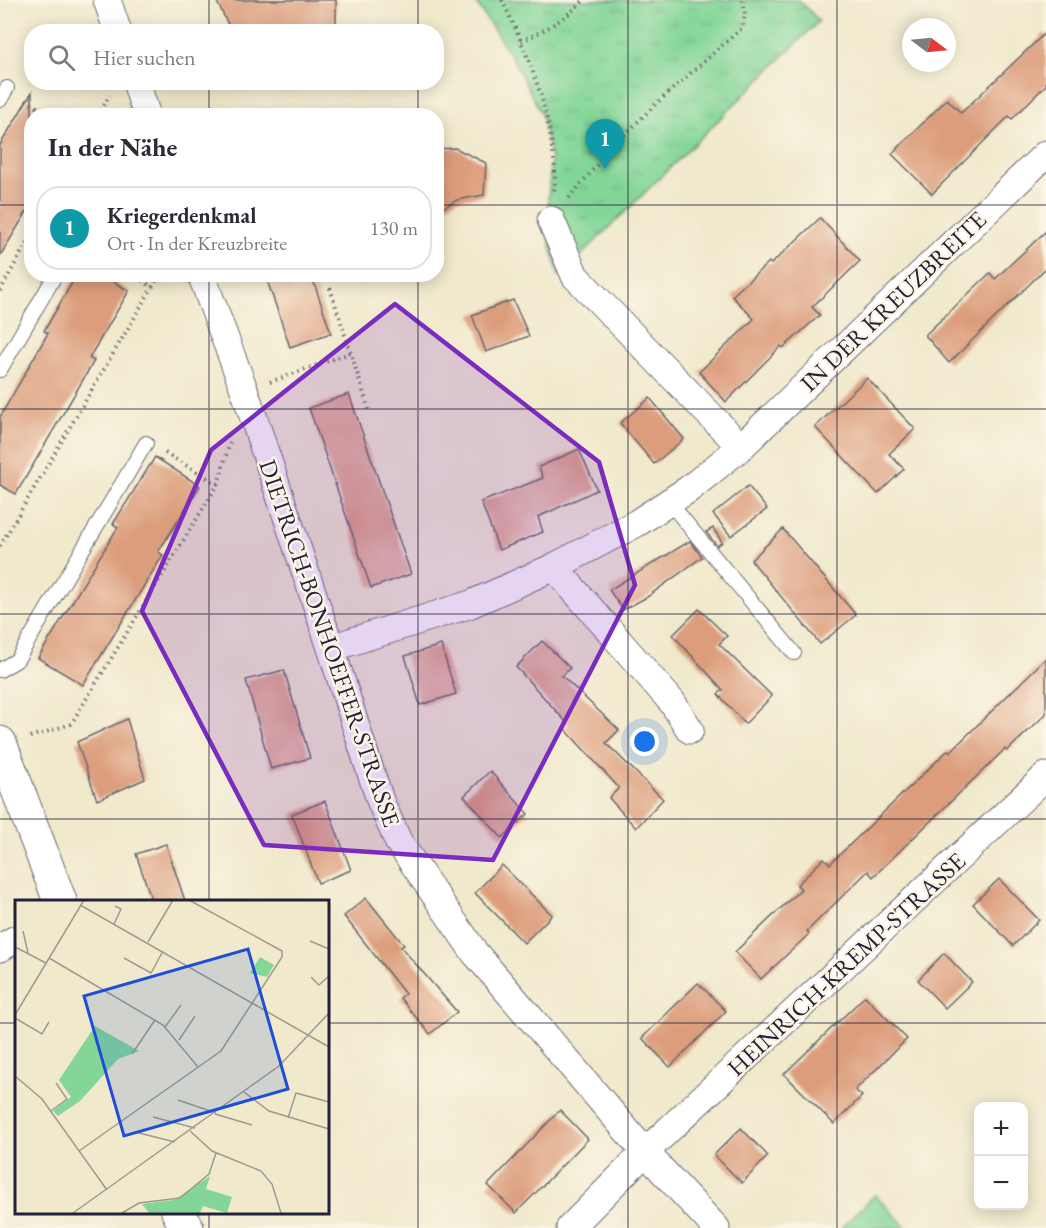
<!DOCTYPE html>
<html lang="de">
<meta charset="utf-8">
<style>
body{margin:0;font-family:"EB Garamond",serif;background:#f7f7f7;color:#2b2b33}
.controls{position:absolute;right:18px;bottom:18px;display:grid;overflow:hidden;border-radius:12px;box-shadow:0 3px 15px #0003}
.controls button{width:54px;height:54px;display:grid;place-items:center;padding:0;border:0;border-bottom:2px solid #e1e1e2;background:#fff;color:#2b2b33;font:30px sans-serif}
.compass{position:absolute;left:902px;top:18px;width:54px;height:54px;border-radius:50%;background:#fff;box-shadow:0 3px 15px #0003;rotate:106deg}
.you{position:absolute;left:645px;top:742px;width:21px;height:21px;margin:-15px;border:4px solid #fff;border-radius:50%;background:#1a73e8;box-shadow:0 0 0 9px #1a73e833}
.badge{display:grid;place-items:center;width:39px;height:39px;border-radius:50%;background:#1f6fb2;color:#fff;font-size:20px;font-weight:700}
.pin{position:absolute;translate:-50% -50px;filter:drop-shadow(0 2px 3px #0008)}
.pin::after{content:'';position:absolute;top:32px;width:21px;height:18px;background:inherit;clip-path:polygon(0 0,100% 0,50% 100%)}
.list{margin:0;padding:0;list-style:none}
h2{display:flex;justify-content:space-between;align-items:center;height:78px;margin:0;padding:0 24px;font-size:26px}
h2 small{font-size:20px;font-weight:400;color:#7c7c81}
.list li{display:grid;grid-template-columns:39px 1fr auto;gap:18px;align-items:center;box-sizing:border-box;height:84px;margin:0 12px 12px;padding:0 12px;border:2px solid #e1e1e2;border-radius:24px}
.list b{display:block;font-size:22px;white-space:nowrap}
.list p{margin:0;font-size:20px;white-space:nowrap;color:#7c7c81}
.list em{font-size:20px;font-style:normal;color:#7c7c81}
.icon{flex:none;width:33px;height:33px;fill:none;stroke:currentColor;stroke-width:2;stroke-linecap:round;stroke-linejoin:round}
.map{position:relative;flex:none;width:1046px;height:1228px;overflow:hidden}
.search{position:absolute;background:#fff;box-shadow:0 3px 15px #0003;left:24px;top:24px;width:420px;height:66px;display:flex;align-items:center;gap:15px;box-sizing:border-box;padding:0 21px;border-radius:24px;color:#7c7c81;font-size:22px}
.panel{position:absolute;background:#fff;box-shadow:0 3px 15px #0003;left:24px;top:108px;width:420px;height:174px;border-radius:24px}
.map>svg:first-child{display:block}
</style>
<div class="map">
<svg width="1046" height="1228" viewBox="0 0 1046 1228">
<defs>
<pattern id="park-tufts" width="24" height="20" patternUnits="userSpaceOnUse" patternTransform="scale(1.5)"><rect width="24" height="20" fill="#83d698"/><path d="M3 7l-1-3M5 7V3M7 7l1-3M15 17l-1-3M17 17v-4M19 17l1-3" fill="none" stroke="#71b784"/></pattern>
</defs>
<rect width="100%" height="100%" fill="#fcf5e5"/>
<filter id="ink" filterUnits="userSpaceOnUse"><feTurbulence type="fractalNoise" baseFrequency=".0167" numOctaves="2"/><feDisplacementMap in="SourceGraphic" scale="12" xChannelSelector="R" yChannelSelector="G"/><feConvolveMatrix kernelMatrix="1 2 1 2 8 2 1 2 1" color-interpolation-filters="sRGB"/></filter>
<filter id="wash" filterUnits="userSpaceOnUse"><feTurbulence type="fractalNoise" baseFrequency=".008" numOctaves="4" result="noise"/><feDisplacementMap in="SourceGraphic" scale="24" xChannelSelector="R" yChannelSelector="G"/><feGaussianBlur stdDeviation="1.35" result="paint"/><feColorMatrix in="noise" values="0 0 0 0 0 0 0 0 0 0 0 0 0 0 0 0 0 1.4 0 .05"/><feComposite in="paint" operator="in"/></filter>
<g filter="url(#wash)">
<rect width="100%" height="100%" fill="#f0e9cc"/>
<!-- grass -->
<polygon fill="#83d698" stroke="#527c6a" stroke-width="1.5" points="875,1195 907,1228 842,1228 842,1227"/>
<!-- park -->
<polygon fill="url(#park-tufts)" stroke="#527c6a" stroke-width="1.5" points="474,0 799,0 819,21 559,277 546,229 551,159 542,115 511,56"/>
<g id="blocks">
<!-- building -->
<g fill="#dc9d7c">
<polygon points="216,0 336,0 336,32 232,32"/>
<polygon points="1046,32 1046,85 1012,119 1009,116 932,194 892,154 947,99 961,113"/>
<polygon points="32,92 32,203 0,256 0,145"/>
<polygon points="455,148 486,163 484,195 457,200 436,212 436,149"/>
<polygon points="820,218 860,261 812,307 820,315 783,348 781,346 726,402 699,372 754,319 732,296 769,262 771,264"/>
<polygon points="1046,231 1046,268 949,363 925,335 990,273 995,279"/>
<polygon points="77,274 101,274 129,291 89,358 94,361 16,494 0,485 0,417 48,333 44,331"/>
<polygon points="265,274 311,274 331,333 290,347"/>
<polygon points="513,300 529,336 486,352 472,315"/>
<polygon points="867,378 915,429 889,454 904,469 878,494 815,427"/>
<polygon points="349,394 411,574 371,588 309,408"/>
<polygon points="650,398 684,439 654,464 620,423"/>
<polygon points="579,449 597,490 538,517 543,532 499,550 481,502 543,478 539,467"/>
<polygon points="155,457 200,486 158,552 163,555 83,685 38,658 118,527 113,524"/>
<polygon points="748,486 767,509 731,536 713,514"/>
<polygon points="713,528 722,542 717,546 706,532"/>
<polygon points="783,529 856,615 820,644 751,560"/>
<polygon points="690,541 702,557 647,597 623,610 609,590"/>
<polygon points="699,609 727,636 719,644 772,696 745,724 718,694 723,690 673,635"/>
<polygon points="542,641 570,668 562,676 619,730 606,743 663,799 636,828 609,798 619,788 564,728 568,724 516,667"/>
<polygon points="441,645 456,694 420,705 405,656"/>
<polygon points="1046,658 1046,714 1007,751 1005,749 873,877 868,871 807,931 809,934 761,979 735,952 801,889 797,885 824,858 830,864 948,750 950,752"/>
<polygon points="284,670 310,758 271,769 246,680"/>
<polygon points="127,719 145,779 97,800 77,742"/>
<polygon points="490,771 528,814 502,838 464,796"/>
<polygon points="325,801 351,870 318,883 292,814"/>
<polygon points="166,844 185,901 152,901 136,854"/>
<polygon points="502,865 552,915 524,943 475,893"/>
<polygon points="999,879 1039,920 1013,946 973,904"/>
<polygon points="366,898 404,945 401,947 457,1012 430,1034 400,998 405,994 344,916"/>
<polygon points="944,953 972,982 945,1008 918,980"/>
<polygon points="698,983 726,1011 670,1067 642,1038"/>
<polygon points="865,996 907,1039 855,1090 862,1096 834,1124 784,1074"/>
<polygon points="560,1110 588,1139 516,1213 488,1185"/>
<polygon points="741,1128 768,1156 742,1183 714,1155"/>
</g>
</g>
</g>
<g filter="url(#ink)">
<use href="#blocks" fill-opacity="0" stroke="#6a686e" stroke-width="1.5"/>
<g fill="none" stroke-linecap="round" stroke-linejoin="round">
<defs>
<g id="lane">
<polyline points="0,100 7,88"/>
<polyline points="0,370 56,274"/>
<polyline points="669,502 794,653"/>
<polyline points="0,670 17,660 146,443"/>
</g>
<g id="street">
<polyline points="107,0 118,32"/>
<polyline points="136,82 147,116"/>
<polyline points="551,220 575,276 741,447"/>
<polyline points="201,274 245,392 331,648 366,758 380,800 398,841 475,953 645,1152 716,1228"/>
<polyline points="554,567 672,702 690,730"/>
<polyline points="331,648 471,604 554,567 637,523 689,489 741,447 1046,154"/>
<polyline points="0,948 16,939"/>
<polyline points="570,1228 645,1152 1046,776"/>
</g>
<g id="secondary">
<polyline points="0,743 60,901"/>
<polyline points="178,1212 187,1228"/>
</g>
</defs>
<!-- lane casing -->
<use href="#lane" stroke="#6a686e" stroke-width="16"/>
<!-- street casing -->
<use href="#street" stroke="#6a686e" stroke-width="29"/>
<!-- secondary casing -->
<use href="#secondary" stroke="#6a686e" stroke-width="35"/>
<!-- path -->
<g stroke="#6a686e" stroke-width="4" stroke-dasharray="1.5 4.5" stroke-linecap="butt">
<path d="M502 0C525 48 544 92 552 146 554 162 557 176 554 192"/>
<path d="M521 41C546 30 565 19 584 0"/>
<polyline points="26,100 50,116"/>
<polyline points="98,116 110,95"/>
<polyline points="569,198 614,145 658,102 742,28 745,14 743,0"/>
<polyline points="132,274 153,287"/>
<polyline points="330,288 369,410"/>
<polyline points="0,291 32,234"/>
<polyline points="270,382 350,353"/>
<polyline points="165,453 218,484"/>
<polyline points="0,546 160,274"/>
<polyline points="30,737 71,724 218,484 230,442"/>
</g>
<!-- lane -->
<use href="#lane" stroke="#fff" stroke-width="14"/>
<!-- street -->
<use href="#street" stroke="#fff" stroke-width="27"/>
<!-- secondary -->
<use href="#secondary" stroke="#fff" stroke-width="33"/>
</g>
</g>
<!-- marked area -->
<path fill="#7b2cbf" fill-opacity="0.2" stroke="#7b2cbf" stroke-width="4.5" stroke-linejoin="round" d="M395 304 599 462 635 585 493 860 264 845 142 611 211 450Z"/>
<!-- grid -->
<path fill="none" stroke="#22223b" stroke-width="1.5" stroke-opacity="0.55" d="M209 0V32M418 0V32M628 0V1228M837 0V1228M209 82V116M418 82V116M0 205H32M436 205H1046M209 274V901M418 274V1228M0 409H1046M0 614H1046M0 819H1046M0 1023H16M327 1023H1046M209 1212V1228"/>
<g text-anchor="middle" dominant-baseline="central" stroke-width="5" stroke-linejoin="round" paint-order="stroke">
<!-- street labels -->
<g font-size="24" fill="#22223b" stroke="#fcf5e5">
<text transform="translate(893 301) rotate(-44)">IN DER KREUZBREITE</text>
<text transform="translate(330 643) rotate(71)">DIETRICH-BONHOEFFER-STRASSE</text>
<text transform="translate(846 964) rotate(-43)">HEINRICH-KREMP-STRASSE</text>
</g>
</g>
<!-- overview -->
<g transform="translate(15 900)">
<rect width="314" height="314" fill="#f0e9cc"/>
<path d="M245 57 259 65 252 77 235 73Z" fill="#83d698"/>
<path d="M80 126 124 151 103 159 65 201 43 216 38 211 56 197 44 180ZM195 276 191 289 217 297 212 313 188 306 185 313H134L127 304 159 300Z" fill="#83d698"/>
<path fill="none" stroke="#9e9992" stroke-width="1.5" d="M65 5 314 147M99 24 106 9 100 6M8 31 13 53M295 41 314 49M133 42 158 0M0 47 31 63M34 58 148 125 183 167M109 58 136 73 148 51M296 77 304 85 314 76M0 115 69 0M0 118 27 134 34 122M150 127 166 105M164 140 180 116M117 154 140 120M0 176 27 199 92 290M229 192 254 211 314 229M163 200 201 213M36 211 52 199 41 183M200 214 237 225M138 217 180 228M273 218 281 193 314 202M175 231 197 251 246 271 257 284 266 313M120 232 160 242M64 251 206 151 267 57V51L174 0M58 313 264 166 314 113M107 313 124 303 165 298 194 274 201 253"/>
<path fill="#1d4ed8" fill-opacity="0.15" stroke="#1d4ed8" stroke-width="3" d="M233 49 273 189 109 236 69 96Z"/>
<rect width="314" height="314" fill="none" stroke="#22223b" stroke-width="3"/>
</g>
</svg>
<div class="controls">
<button>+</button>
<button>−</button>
</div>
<svg class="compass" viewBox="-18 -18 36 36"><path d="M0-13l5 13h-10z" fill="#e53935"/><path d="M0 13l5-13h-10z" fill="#7c7c81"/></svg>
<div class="you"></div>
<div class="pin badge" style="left:605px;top:169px;background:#0f9aa8">1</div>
<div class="search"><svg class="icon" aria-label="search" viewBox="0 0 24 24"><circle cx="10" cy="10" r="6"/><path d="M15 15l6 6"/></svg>Hier suchen</div>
<section class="panel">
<h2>In der Nähe<small></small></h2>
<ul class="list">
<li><span class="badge" style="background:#0f9aa8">1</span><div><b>Kriegerdenkmal</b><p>Ort · In der Kreuzbreite</p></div><em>130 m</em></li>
</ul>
</section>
</div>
